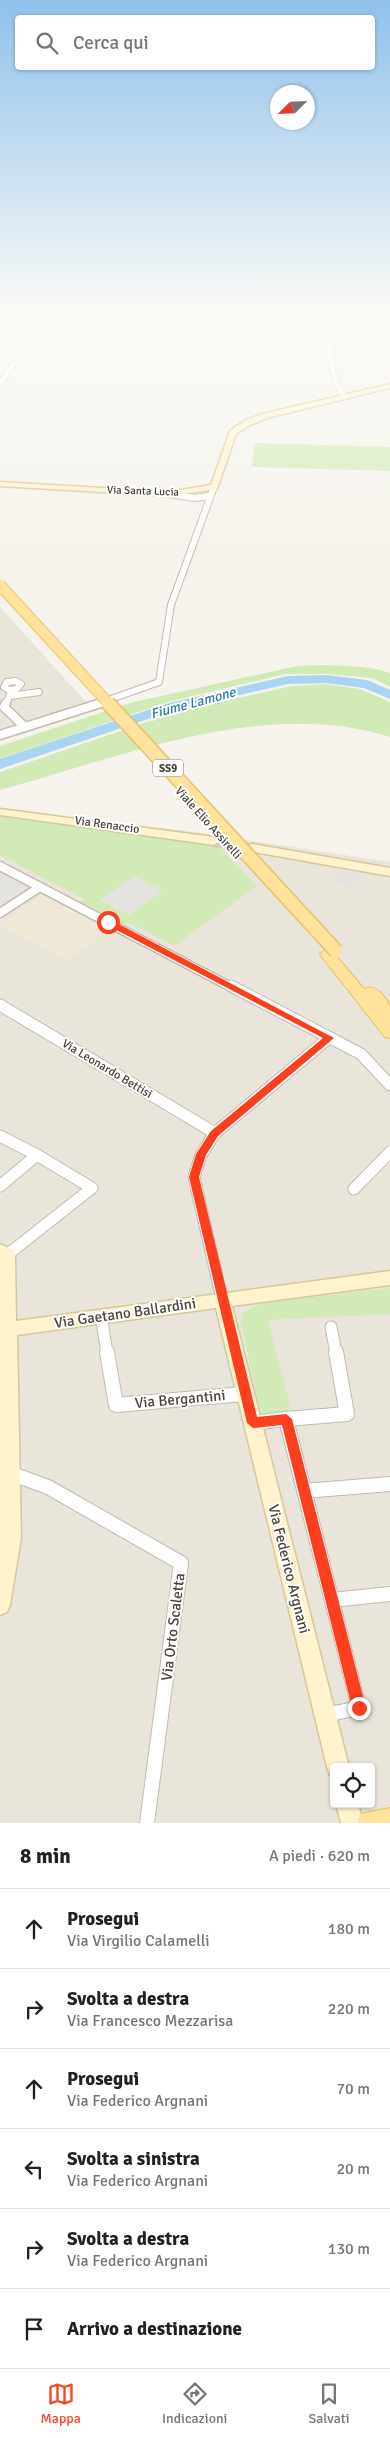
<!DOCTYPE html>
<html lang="it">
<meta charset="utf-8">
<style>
body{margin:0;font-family:Signika,sans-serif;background:#f2f2f2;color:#202124}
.controls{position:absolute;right:15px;bottom:15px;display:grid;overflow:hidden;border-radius:5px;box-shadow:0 1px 4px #0004}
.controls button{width:45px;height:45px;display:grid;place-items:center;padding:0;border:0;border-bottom:1px solid #e0e0e0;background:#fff;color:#202124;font:25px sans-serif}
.compass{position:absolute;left:270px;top:85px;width:45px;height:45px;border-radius:50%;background:#fff;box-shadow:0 1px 4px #0004;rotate:246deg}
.stop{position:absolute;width:15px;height:15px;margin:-11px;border:4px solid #fc3f1d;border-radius:50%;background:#fff}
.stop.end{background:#fc3f1d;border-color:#fff;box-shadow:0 1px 5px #0008}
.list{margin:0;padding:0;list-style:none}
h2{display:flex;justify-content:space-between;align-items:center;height:65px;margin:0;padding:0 20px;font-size:21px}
h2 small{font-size:16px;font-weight:400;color:#757577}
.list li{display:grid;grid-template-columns:32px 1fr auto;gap:15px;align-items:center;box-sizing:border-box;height:80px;padding:0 20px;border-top:1px solid #e0e0e0}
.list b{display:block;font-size:19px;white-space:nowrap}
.list p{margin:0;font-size:16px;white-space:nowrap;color:#757577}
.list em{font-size:16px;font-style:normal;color:#757577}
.icon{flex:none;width:28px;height:28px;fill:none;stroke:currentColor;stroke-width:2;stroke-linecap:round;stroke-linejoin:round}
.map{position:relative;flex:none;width:390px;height:1823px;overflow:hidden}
.search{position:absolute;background:#fff;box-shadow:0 1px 4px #0004;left:15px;right:15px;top:15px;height:55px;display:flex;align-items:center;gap:12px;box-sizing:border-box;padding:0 18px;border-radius:5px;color:#757577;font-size:19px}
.sheet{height:545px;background:#fff}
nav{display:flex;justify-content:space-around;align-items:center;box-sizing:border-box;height:70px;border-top:1px solid #e0e0e0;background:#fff;font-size:14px;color:#757577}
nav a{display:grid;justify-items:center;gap:2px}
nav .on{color:#fc3f1d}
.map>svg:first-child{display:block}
</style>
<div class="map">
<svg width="390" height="1823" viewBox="0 0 390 1823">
<rect width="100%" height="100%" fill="#f6f3ec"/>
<!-- residential -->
<g fill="#eae5da" fill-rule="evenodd">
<polygon points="0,607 84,700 86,703 0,731"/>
<path d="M0 810 195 832 390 862V1823H0ZM334 1767H371V1804H334Z"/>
</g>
<!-- education -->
<polygon fill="#efe8d6" points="44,893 113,929 66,961 0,927 0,923"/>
<!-- green -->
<g fill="#d2eab5">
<polygon points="255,443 390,447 390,471 252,467"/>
<path d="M320 665C343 666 368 665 390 673V687L372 678 326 674H285L168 702 0 759V746L130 703 297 666Z"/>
<path d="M326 684 360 689 390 702V737C264 697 122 757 0 790V772L179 711 292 686Z"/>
<polygon points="0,817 214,843 257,886 174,946 129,923 123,925 82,902 84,899 0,855"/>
<polygon points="390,1288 390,1314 268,1320 292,1413 261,1416 241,1321 243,1313 261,1303"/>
</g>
<!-- parking -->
<g fill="#e5e3e0">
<polygon points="341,870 366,875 348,888 330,879"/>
<polygon points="0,874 28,888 5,904 0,901"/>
<polygon points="134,876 163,891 129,915 100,900"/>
</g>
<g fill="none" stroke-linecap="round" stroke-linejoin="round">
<!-- river -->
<polygon fill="#a9d4f2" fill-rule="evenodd" points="326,675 367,680 390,690 390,699 364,688 326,683 288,684 178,709 0,769 0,759 169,703 288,676"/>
<!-- secondary-tunnel -->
<polyline stroke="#d4d0c8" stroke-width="12" stroke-dasharray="12 5.5" stroke-linecap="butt" points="214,841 244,846"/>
<defs>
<g id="street-far4">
<path d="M330 312C328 338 328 376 345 397"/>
<polyline points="0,384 14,363"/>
</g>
<g id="street-far3">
<polyline points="169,494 195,498 209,496"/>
<polygon points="15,681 21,684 17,689 9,690 4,687 7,682"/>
<polyline points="10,696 39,692"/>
<polyline points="6,704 12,690"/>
<polyline points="97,704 159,682 171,605 214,487"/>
</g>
<g id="street-far2">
<polyline points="6,703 4,707 25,727"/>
<polyline points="0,735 101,703"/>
<polyline points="0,866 233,988"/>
<polyline points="0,913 40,887"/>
</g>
<g id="street-far1">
<polyline points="231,986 361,1054 390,1085"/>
<polyline points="0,1005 215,1133"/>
<polyline points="0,1136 37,1155 0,1186"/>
<polyline points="354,1189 390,1152"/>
<polyline points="7,1255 92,1188 37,1155"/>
<polyline points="222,1299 194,1177 201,1155 215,1133 329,1038"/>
<polyline points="101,1316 107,1353"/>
<polyline points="331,1327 336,1353"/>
</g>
<g id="street">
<polyline points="107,1352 116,1405 244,1394"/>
<polyline points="286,1419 347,1414 336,1352"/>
<polyline points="253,1423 286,1419 359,1708 325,1715"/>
<polyline points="10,1473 48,1487 181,1563 147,1823"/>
<polyline points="304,1491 390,1484"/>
<polyline points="332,1600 390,1594"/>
</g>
<g id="secondary">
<polygon points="390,384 390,388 267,418 250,425 236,434 217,489 169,496 0,486 0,482 169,492 211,485 230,431 244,421 262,414"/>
<polygon points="0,809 214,837 220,841 214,845 0,815"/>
<polygon points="253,844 390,868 390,876 249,851 247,848 249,845"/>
<polygon points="0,1244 13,1250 15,1255 16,1321 390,1271 390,1285 232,1306 349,1767 334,1767 334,1776 330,1775 327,1767 216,1308 17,1335 21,1538 10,1605 7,1612 0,1615"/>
<polygon points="336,1804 358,1804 363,1823 341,1823"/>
</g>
<g id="primary">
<path d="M327 949 332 951 364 989C374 983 387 997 390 1007 390 1017 390 1027 390 1038L385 1037 322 957 320 954Z"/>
<polygon points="390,1808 390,1823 357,1823 360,1814"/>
</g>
</defs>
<!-- street-far4 casing -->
<use href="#street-far4" stroke="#c2bbae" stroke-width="6"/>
<!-- street-far3 casing -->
<use href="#street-far3" stroke="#c2bbae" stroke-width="8"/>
<!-- street-far2 casing -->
<use href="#street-far2" stroke="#c2bbae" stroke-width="11"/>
<!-- street-far1 casing -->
<use href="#street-far1" stroke="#c2bbae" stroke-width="13"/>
<!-- street casing -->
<use href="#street" stroke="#c2bbae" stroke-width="16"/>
<!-- secondary casing -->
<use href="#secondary" stroke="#d6c79b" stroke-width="3"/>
<!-- primary casing -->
<use href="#primary" stroke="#e6c16a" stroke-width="2"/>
<!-- street-far4 -->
<use href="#street-far4" stroke="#fff" stroke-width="5"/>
<!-- street-far3 -->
<use href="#street-far3" stroke="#fff" stroke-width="6"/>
<!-- street-far2 -->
<use href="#street-far2" stroke="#fff" stroke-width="8"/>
<!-- street-far1 -->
<use href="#street-far1" stroke="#fff" stroke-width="11"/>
<!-- street -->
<use href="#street" stroke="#fff" stroke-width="14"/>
<!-- secondary -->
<use href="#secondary" fill="#fff3cd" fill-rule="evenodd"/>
<!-- primary -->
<use href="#primary" fill="#ffe39c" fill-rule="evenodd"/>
<defs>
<polyline id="primary-bridge-far1" points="0,585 109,704"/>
<polyline id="primary-bridge" points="108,703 336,951"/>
</defs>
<!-- primary-bridge-far1 casing -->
<use href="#primary-bridge-far1" stroke="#e6c16a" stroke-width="12" stroke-linecap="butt"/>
<!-- primary-bridge casing -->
<use href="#primary-bridge" stroke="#e6c16a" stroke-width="16" stroke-linecap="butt"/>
<!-- primary-bridge-far1 -->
<use href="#primary-bridge-far1" stroke="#ffe39c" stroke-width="10"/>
<!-- primary-bridge -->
<use href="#primary-bridge" stroke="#ffe39c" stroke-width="13"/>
</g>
<!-- sky -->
<linearGradient id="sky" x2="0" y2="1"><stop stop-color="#8fc1ec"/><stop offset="0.55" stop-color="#fbfaf6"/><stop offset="1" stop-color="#fbfaf6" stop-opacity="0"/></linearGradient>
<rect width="390" height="567" fill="url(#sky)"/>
<!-- route -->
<polygon fill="#fc3f1d" points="105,920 111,920 334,1038 218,1136 206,1155 199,1177 257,1417 286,1414 292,1419 366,1708 364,1713 359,1715 354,1713 352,1708 282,1425 253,1428 247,1423 189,1177 196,1154 211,1131 323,1038 105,924"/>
<g text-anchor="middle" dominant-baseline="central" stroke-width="4" stroke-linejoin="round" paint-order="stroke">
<!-- far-street labels -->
<g font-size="11" fill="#4b4439" stroke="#fff">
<text transform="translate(143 491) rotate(2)">Via Santa Lucia</text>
</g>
<!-- shield labels -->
<rect fill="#fff" stroke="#817c74" stroke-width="1" x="153" y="759.5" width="30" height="17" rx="4"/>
<g font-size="11" font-weight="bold" fill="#4b4439">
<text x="168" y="768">SS9</text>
</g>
<!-- street labels -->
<g font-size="12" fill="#4b4439" stroke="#fff">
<text transform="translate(208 823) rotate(48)">Viale Elio Assirelli</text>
<text transform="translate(107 825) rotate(8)">Via Renaccio</text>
<text transform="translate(107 1069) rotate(31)">Via Leonardo Bettisi</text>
</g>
<!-- water labels -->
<g font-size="14" font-style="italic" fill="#2e7ab2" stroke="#fff">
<text transform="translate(193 703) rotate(-15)">Fiume Lamone</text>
</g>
<!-- near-street labels -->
<g font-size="15" fill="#4b4439" stroke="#fff">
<text transform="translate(125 1313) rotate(-8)">Via Gaetano Ballardini</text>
<text transform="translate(180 1399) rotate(-5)">Via Bergantini</text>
<text transform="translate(289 1569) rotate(76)">Via Federico Argnani</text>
<text transform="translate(173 1627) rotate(-83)">Via Orto Scaletta</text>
</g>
</g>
</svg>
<div class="controls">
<button><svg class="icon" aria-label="locate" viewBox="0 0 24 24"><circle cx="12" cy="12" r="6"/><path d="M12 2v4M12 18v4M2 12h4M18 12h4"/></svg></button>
</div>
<svg class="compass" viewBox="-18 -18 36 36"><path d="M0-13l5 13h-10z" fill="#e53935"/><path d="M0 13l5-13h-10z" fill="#757577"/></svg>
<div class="stop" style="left:108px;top:922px"></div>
<div class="stop end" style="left:359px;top:1708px"></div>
<div class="search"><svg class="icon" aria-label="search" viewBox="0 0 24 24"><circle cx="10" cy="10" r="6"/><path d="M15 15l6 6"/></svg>Cerca qui</div>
</div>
<section class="sheet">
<h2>8 min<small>A piedi · 620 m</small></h2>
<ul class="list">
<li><svg class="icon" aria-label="ahead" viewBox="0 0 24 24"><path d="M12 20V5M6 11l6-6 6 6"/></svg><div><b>Prosegui</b><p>Via Virgilio Calamelli</p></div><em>180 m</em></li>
<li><svg class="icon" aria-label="right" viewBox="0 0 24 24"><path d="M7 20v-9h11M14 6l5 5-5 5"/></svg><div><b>Svolta a destra</b><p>Via Francesco Mezzarisa</p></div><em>220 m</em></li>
<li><svg class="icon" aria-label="ahead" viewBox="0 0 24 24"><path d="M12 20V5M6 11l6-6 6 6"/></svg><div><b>Prosegui</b><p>Via Federico Argnani</p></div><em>70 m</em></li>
<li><svg class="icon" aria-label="left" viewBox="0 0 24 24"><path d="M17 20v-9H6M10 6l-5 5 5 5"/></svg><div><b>Svolta a sinistra</b><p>Via Federico Argnani</p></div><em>20 m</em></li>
<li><svg class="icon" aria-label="right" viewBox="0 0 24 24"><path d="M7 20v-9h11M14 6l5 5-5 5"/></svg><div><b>Svolta a destra</b><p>Via Federico Argnani</p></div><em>130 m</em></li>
<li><svg class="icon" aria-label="arrive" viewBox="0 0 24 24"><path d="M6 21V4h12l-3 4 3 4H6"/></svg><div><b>Arrivo a destinazione</b></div></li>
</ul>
</section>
<nav>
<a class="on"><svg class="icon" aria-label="map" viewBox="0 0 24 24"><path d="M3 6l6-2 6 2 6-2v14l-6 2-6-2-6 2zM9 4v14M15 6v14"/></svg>Mappa</a>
<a><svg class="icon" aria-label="directions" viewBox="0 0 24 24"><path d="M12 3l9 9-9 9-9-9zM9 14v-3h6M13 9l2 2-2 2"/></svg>Indicazioni</a>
<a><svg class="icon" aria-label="saved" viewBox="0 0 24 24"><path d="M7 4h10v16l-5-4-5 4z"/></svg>Salvati</a>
</nav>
